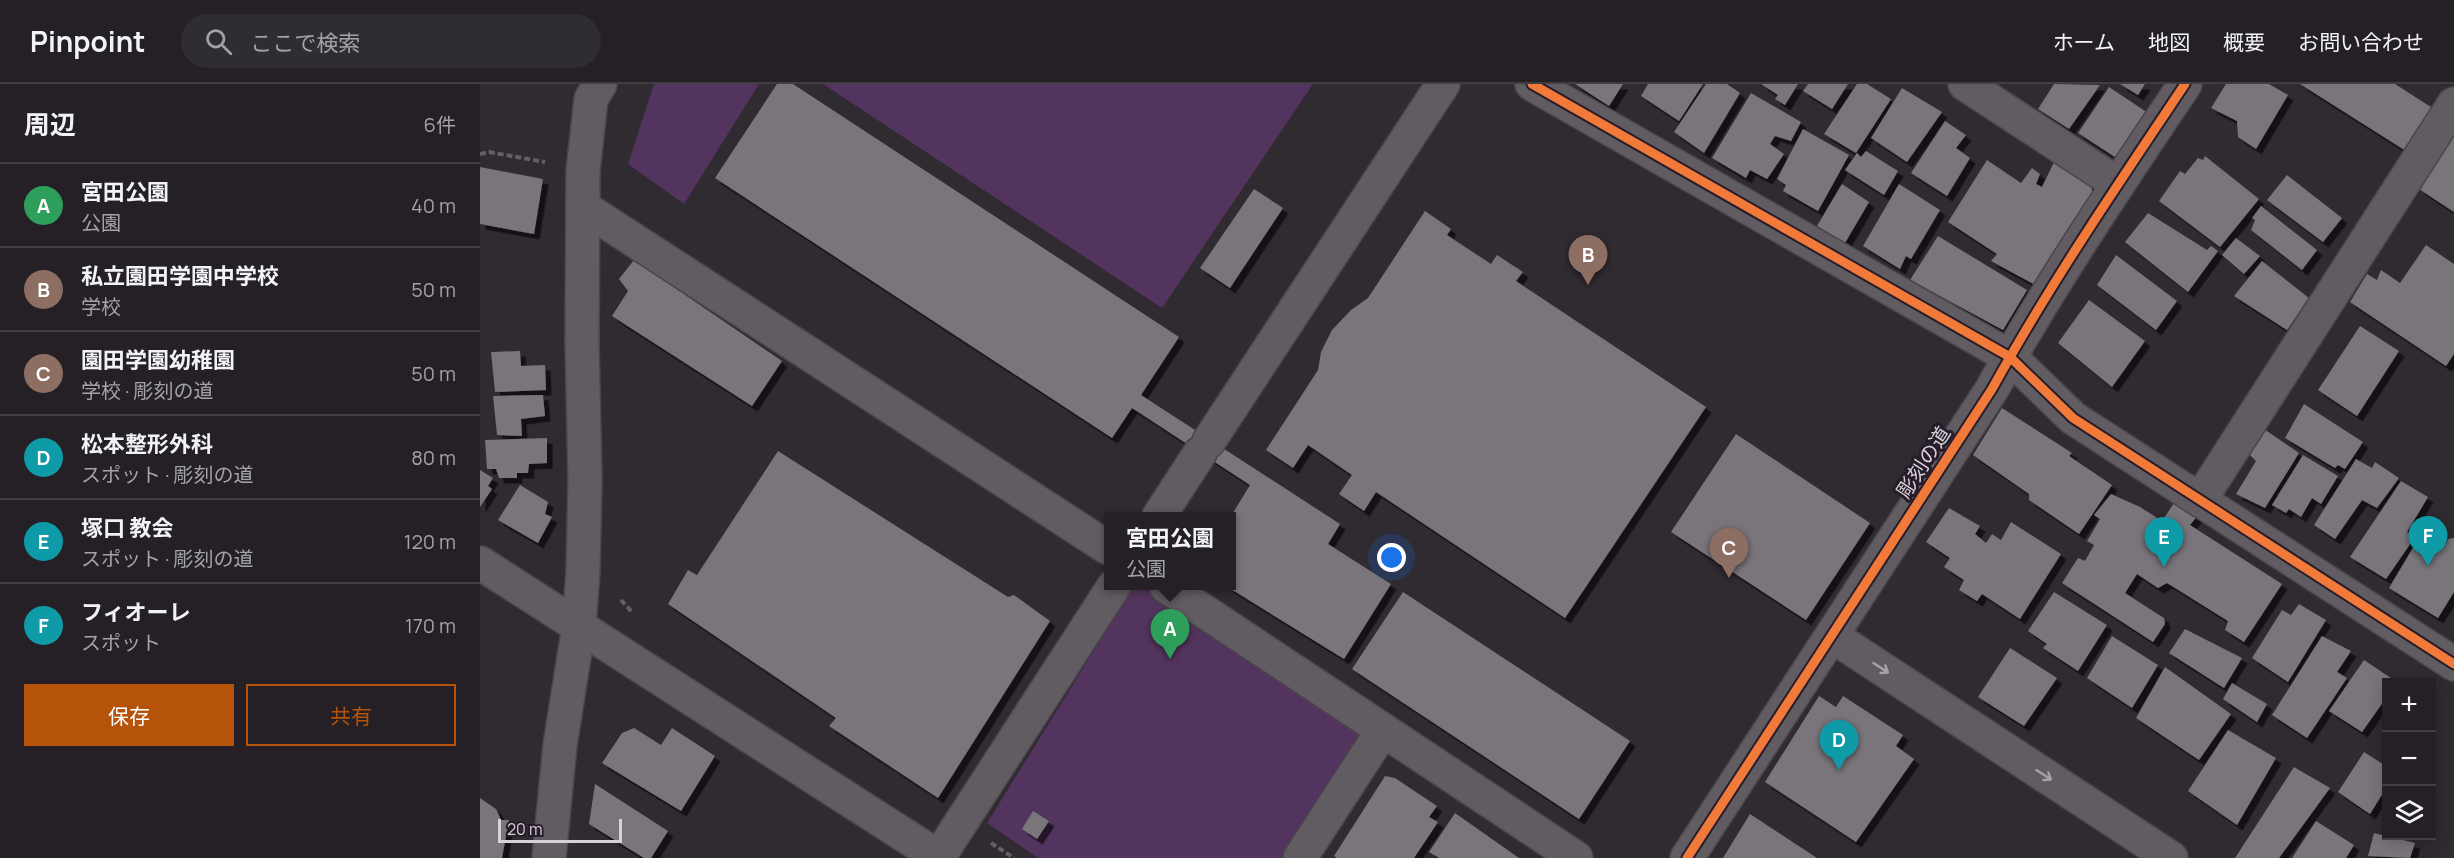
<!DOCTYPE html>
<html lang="ja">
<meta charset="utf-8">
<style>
body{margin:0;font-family:Manrope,"Noto Sans JP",sans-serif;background:#302d32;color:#f1f3f6}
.controls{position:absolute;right:18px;bottom:18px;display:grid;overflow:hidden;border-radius:0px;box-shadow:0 3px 15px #0003}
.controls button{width:54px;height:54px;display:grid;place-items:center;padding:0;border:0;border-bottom:2px solid #413e42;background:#242025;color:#f1f3f6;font:30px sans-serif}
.scale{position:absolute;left:18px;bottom:15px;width:124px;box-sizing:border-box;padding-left:6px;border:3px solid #d7d1d9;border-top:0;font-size:16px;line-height:21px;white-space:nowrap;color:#d7d1d9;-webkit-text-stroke:4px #271d2a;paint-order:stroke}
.you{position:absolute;left:912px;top:474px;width:21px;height:21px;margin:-15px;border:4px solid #fff;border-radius:50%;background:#1a73e8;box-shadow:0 0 0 9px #1a73e833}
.badge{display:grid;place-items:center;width:39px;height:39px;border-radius:50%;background:#b45309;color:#fff;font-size:20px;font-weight:700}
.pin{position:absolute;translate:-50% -50px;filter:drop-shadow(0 2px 3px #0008)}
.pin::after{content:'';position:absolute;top:32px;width:21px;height:18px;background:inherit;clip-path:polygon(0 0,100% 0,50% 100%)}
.popup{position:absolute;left:624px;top:428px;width:132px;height:78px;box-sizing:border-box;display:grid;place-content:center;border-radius:0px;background:#242025;filter:drop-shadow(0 2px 4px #0005);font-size:20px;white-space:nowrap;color:#a3a3a7}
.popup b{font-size:22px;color:#f1f3f6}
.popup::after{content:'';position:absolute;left:50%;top:100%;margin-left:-12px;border:12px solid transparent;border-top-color:#242025}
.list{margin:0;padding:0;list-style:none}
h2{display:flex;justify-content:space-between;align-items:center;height:78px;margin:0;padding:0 24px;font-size:26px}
h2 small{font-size:20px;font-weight:400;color:#a3a3a7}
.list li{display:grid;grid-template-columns:39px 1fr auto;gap:18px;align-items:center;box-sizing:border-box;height:84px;padding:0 24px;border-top:2px solid #413e42}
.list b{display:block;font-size:22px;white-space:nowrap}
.list p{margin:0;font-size:20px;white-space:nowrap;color:#a3a3a7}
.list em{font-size:20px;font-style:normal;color:#a3a3a7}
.actions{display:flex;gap:12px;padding:18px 24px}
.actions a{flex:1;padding:14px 0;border:2px solid #b45309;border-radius:0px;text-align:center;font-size:21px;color:#b45309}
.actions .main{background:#b45309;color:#fff}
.icon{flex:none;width:33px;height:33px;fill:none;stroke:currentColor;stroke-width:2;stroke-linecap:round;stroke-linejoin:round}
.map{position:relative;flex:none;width:1974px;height:774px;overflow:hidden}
header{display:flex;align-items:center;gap:36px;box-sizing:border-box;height:84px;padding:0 30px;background:#242025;border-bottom:2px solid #413e42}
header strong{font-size:28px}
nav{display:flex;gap:33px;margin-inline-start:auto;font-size:21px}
.search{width:420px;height:54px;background:#302d32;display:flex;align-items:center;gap:15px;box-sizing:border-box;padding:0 21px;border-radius:33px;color:#a3a3a7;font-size:22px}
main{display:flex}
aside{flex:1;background:#242025}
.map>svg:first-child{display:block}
</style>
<header>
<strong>Pinpoint</strong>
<div class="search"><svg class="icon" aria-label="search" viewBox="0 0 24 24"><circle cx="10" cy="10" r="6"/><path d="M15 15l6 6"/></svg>ここで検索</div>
<nav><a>ホーム</a><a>地図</a><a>概要</a><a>お問い合わせ</a></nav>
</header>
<main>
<aside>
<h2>周辺<small>6件</small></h2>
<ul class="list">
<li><span class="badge" style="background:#2e9e5b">A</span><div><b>宮田公園</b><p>公園</p></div><em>40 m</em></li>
<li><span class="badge" style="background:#8d6e63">B</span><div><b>私立園田学園中学校</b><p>学校</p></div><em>50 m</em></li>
<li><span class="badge" style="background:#8d6e63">C</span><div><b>園田学園幼稚園</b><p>学校 · 彫刻の道</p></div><em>50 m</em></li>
<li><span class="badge" style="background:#0f9aa8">D</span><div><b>松本整形外科</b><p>スポット · 彫刻の道</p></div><em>80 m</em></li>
<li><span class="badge" style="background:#0f9aa8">E</span><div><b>塚口 教会</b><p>スポット · 彫刻の道</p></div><em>120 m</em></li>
<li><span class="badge" style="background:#0f9aa8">F</span><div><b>フィオーレ</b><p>スポット</p></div><em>170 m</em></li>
</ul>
<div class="actions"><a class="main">保存</a><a>共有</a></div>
</aside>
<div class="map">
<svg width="1974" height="774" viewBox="0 0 1974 774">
<defs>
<filter id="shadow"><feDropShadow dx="5.5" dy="5.5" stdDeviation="0" flood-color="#0009"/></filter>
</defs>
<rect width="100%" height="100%" fill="#302a31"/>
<!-- green -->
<g fill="#53345e">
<polygon points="174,0 279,0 204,120 148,80"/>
<polygon points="343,0 833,0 682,224"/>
<polygon points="654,502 660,502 887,652 810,774 558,774 507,739"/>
</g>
<!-- building -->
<g fill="#79747a" filter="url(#shadow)">
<polygon points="297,0 313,0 699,253 661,311 860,440 848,460 911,500 864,575 746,502 752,502 751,432 770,401 652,324 632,354 235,94"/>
<polygon points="1095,0 1143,0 1129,22"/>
<polygon points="1168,0 1223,0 1199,37 1161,12"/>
<polygon points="1226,0 1247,0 1260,9 1224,69 1194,48"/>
<polygon points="1281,0 1318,0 1305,21 1295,15 1298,11"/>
<polygon points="1328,0 1368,0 1352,25 1323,7"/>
<polygon points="1377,0 1387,0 1411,15 1376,69 1344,50"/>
<polygon points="1574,0 1620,1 1589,45 1558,25"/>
<polygon points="1640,0 1665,0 1658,11"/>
<polygon points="1746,0 1789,0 1808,11 1776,65 1758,53 1757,37 1731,24"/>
<polygon points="1820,0 1915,0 1954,25 1926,67"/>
<polygon points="1629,3 1668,29 1638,75 1598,49"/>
<polygon points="1422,4 1462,28 1427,78 1391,54"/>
<polygon points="1271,9 1321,38 1311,57 1295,52 1290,60 1304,70 1287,95 1270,86 1266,94 1232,74"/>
<polygon points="1465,37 1486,51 1476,64 1490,74 1467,112 1431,89"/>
<polygon points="1323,45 1369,71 1338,127 1303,107 1306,101 1297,95"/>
<polygon points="1974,50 1974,128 1939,105"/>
<polygon points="1386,67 1418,87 1404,111 1365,86 1377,69 1381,73"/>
<polygon points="1725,72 1779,115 1740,163 1679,117 1700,87 1705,90 1718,74 1723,76"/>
<polygon points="1507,76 1541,99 1552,84 1560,90 1556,100 1562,103 1574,78 1611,102 1614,114 1557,202 1511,177 1517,170 1468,138"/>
<polygon points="0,83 63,95 54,150 0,140"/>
<polygon points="1807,91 1862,134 1843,158 1787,116"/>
<polygon points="1362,100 1389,118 1365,159 1337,142"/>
<polygon points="1419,100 1460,126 1431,175 1426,172 1420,185 1383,162"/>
<polygon points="774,105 803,124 750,204 720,184"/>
<polygon points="1781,122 1837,166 1822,186 1771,146 1775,136 1772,134"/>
<polygon points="945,127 971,145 967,151 1011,180 1017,171 1043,188 1036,197 1226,323 1085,534 896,408 884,427 859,410 872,391 828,361 813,384 786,366 838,286 841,268 852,246 871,226 888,214"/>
<polygon points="1668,129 1727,166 1731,162 1738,167 1708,208 1645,158"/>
<polygon points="1458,152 1547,206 1523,246 1430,196"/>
<polygon points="1756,154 1780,172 1764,190 1742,171"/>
<polygon points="1946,161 1974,180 1974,270 1966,282 1870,218 1887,190 1897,196 1901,186 1920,199"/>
<polygon points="1636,171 1697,217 1676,246 1617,201"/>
<polygon points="154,176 302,277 272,322 132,232 148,207 139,195"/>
<polygon points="1782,177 1829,214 1807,246 1754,212"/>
<polygon points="1609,216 1665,257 1632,303 1578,259"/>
<polygon points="1880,242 1919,267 1877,332 1838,306"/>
<polygon points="40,267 41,282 65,281 66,306 15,308 11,268"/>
<polygon points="63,311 65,332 41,335 42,352 17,351 13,312"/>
<polygon points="1824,320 1883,358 1865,385 1858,381 1855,384 1805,354"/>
<polygon points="1522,324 1592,369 1589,372 1632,401 1599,450 1549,416 1549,410 1493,371"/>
<polygon points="1784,345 1819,369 1785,424 1756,410 1776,377 1769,370"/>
<polygon points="1256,350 1390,439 1326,536 1191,448"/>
<polygon points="67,354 67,379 49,380 48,389 37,389 37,394 19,394 16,385 7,385 5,356"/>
<polygon points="298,367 528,513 534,511 570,537 458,714 349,642 356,634 188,520 208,486 217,491"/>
<polygon points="1823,371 1858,392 1841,420 1832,414 1821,433 1809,425 1806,429 1792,421"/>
<polygon points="1876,375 1892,384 1895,378 1919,394 1897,424 1882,416 1855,455 1834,441"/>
<polygon points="0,386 13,394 8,402 12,405 0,423"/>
<polygon points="1921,397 1948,413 1927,448 1935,453 1906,495 1870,473"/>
<polygon points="40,401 68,418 65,430 72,433 58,459 18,436"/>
<polygon points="1631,410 1660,423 1682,437 1694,419 1718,431 1710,441 1802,500 1764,558 1745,546 1748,537 1687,499 1678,504 1657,490 1645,509 1684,534 1685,540 1673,558 1582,499 1598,474 1605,477 1614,461 1607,457 1620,435 1614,431"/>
<polygon points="1469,424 1500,442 1495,450 1506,459 1512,450 1521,456 1531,438 1581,470 1540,535 1502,510 1497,517 1479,506 1484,496 1464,483 1470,474 1446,458"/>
<polygon points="1943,447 1966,460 1968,455 1974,454 1974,508 1958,534 1909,504"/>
<polygon points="923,508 1150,657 1099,735 872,585"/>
<polygon points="1574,508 1627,541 1598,587 1563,564 1567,560 1548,547"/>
<polygon points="1819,520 1846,536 1808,598 1772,574 1802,526 1811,531"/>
<polygon points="1705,545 1762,574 1744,604 1689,569"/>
<polygon points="1632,552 1678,581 1652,624 1607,594"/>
<polygon points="1842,552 1871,567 1857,588 1867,594 1827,654 1792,631"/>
<polygon points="1530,564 1577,594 1544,642 1498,613"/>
<polygon points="1884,576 1917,598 1906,598 1906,614 1882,648 1849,627"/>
<polygon points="1685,583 1751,630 1719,676 1656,634"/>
<polygon points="1752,599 1787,620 1777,638 1743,615"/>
<polygon points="1339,612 1356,623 1363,612 1423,651 1416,662 1434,675 1376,758 1285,698"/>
<polygon points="154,644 181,661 192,644 235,672 201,727 122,679 142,649"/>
<polygon points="1748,646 1796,674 1757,741 1708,707"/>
<polygon points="1884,668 1906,682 1906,704 1890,730 1858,708"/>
<polygon points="1814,683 1850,704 1799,774 1755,774"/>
<polygon points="905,692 915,694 957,722 949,733 958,738 934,774 857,774 854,772"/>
<polygon points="115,700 188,747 171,774 164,774 109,740"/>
<polygon points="0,714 16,725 21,736 29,736 22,774 0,774"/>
<polygon points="553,727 569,737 557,755 542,745"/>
<polygon points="975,729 1039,774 959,774 949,768"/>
<polygon points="1270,730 1337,774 1243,774"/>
<polygon points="1836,737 1874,761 1866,774 1812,774"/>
<polygon points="1894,749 1935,759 1930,774 1888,772"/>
</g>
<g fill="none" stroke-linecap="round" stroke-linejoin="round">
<defs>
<g id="minor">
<polyline points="1052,0 1530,273 1593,334 1974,580"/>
<polyline points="1485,0 1638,100"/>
<polyline points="103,123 628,464"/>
<polyline points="729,357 963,0"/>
<polyline points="1720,416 1974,20"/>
<polyline points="679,432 720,369"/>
<polyline points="0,479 460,774"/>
<polyline points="686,502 1096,774"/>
<polyline points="1352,552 1691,774"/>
<polyline points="69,774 80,661 99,542 103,488 105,396 102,258 103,87 111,15 120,0"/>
<polyline points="458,774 634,502"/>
<polyline points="820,774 903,646"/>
<path d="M1207 774 1512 305C1570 200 1638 100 1705 0"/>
</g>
</defs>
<!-- minor casing -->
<use href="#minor" stroke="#4a454b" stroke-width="36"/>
<!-- path -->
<g stroke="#636064" stroke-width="4" stroke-dasharray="6 3" stroke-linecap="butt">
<polyline points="0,70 9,68 65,78"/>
<polyline points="141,516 152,528"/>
<polyline points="511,759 534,774"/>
</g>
<!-- minor -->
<use href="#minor" stroke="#605c62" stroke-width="33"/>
<defs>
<g id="cycleway">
<polyline points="1052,0 1530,273 1593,334 1974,580"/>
<path d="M1207 774 1512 305C1570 200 1638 100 1705 0"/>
</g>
</defs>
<!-- cycleway casing -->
<use href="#cycleway" stroke="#271d2a" stroke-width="13"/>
<!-- cycleway -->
<use href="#cycleway" stroke="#f17a3a" stroke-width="9"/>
</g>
<!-- one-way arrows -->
<defs><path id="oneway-shaft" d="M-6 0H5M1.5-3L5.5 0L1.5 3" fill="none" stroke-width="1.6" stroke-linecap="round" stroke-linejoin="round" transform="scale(1.5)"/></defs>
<g stroke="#a7a2a9">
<use href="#oneway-shaft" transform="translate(1401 584) rotate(33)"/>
<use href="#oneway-shaft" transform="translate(1564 691) rotate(33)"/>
</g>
<g text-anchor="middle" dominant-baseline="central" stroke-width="6" stroke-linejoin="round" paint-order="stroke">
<!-- street labels -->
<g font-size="20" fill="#d7d1d9" stroke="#271d2a">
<text transform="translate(1443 378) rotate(-57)">彫刻の道</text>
</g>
</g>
</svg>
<div class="controls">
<button>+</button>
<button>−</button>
<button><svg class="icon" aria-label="layers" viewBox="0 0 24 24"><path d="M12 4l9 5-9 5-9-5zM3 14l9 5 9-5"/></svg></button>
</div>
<div class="scale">20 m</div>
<div class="you"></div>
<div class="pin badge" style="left:690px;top:575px;background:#2e9e5b">A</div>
<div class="popup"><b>宮田公園</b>公園</div>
<div class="pin badge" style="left:1108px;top:201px;background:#8d6e63">B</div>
<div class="pin badge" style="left:1249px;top:494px;background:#8d6e63">C</div>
<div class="pin badge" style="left:1359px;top:686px;background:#0f9aa8">D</div>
<div class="pin badge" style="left:1684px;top:483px;background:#0f9aa8">E</div>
<div class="pin badge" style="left:1948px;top:482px;background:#0f9aa8">F</div>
</div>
</main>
